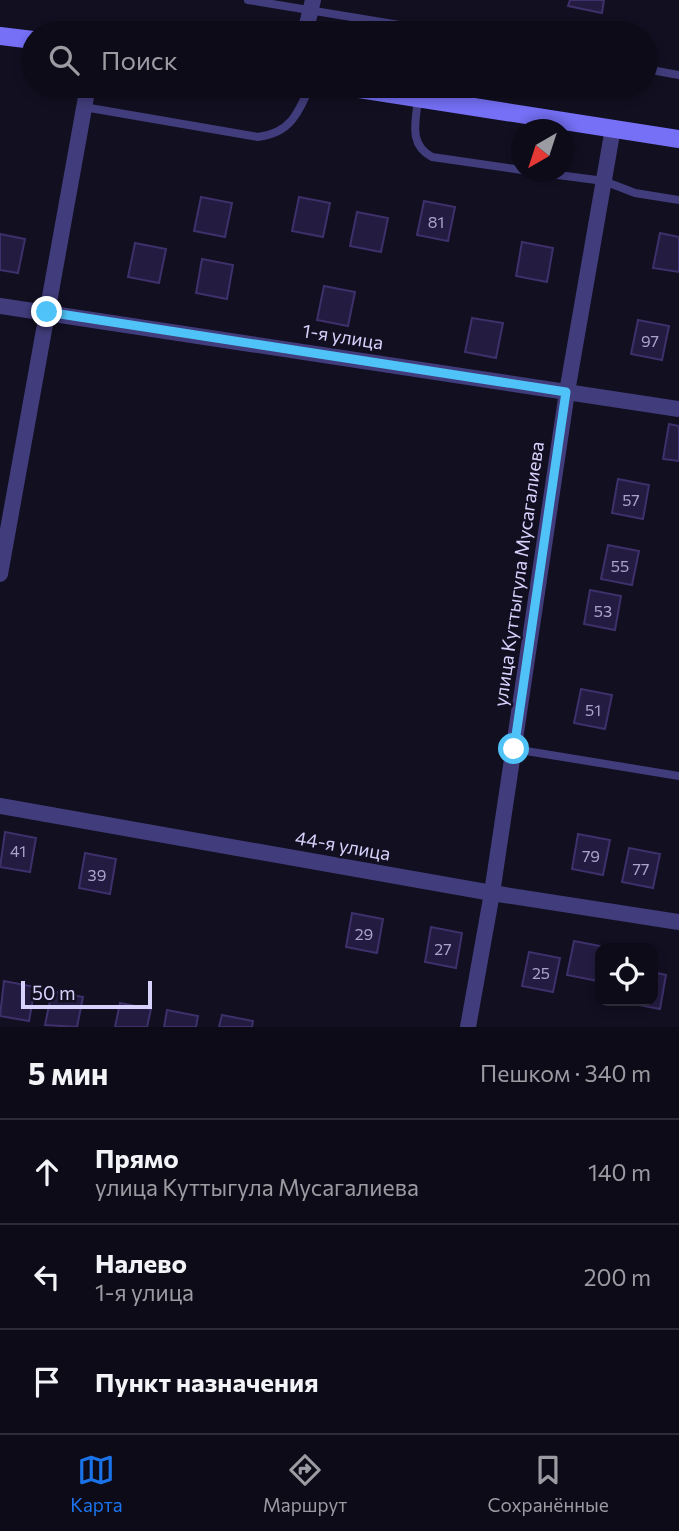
<!DOCTYPE html>
<html lang="ru">
<meta charset="utf-8">
<style>
body{margin:0;font-family:Commissioner,sans-serif;background:#171422;color:#f1f3f6}
.controls{position:absolute;right:21px;bottom:21px;display:grid;overflow:hidden;border-radius:14px;box-shadow:0 4px 10px #0003}
.controls button{width:63px;height:63px;display:grid;place-items:center;padding:0;border:0;border-bottom:2px solid #2e2b38;background:#0e0b19;color:#f1f3f6;font:35px sans-serif}
.compass{position:absolute;left:511px;top:119px;width:63px;height:63px;border-radius:50%;background:#0e0b19;box-shadow:0 4px 10px #0003;rotate:219deg}
.scale{position:absolute;left:21px;bottom:18px;width:131px;box-sizing:border-box;padding-left:7px;border:4px solid #d7d2fc;border-top:0;font-size:19px;line-height:24px;white-space:nowrap;color:#d7d2fc;-webkit-text-stroke:5px #120f21;paint-order:stroke}
.stop{position:absolute;width:21px;height:21px;margin:-16px;border:5px solid #4fc3f7;border-radius:50%;background:#fff}
.stop.end{background:#4fc3f7;border-color:#fff;box-shadow:0 2px 7px #0008}
.list{margin:0;padding:0;list-style:none}
h2{display:flex;justify-content:space-between;align-items:center;height:91px;margin:0;padding:0 28px;font-size:30px}
h2 small{font-size:23px;font-weight:400;color:#9b9ba2}
.list li{display:grid;grid-template-columns:46px 1fr auto;gap:21px;align-items:center;box-sizing:border-box;height:105px;padding:0 28px;border-top:2px solid #2e2b38}
.list b{display:block;font-size:26px;white-space:nowrap}
.list p{margin:0;font-size:23px;white-space:nowrap;color:#9b9ba2}
.list em{font-size:23px;font-style:normal;color:#9b9ba2}
.icon{flex:none;width:38px;height:38px;fill:none;stroke:currentColor;stroke-width:2;stroke-linecap:round;stroke-linejoin:round}
.map{position:relative;flex:none;width:679px;height:1027px;overflow:hidden}
.search{position:absolute;background:#0e0b19;box-shadow:0 4px 10px #0003;left:21px;right:21px;top:21px;height:77px;display:flex;align-items:center;gap:18px;box-sizing:border-box;padding:0 24px;border-radius:38px;color:#9b9ba2;font-size:26px}
.sheet{height:406px;background:#0e0b19}
nav{display:flex;justify-content:space-around;align-items:center;box-sizing:border-box;height:98px;border-top:2px solid #2e2b38;background:#0e0b19;font-size:19px;color:#9b9ba2}
nav a{display:grid;justify-items:center;gap:4px}
nav .on{color:#1a73e8}
.map>svg:first-child{display:block}
</style>
<div class="map">
<svg width="679" height="1027" viewBox="0 0 679 1027">
<rect width="100%" height="100%" fill="#120f21"/>
<!-- building -->
<g fill="#241c40" stroke="#3d306b" stroke-width="2">
<polygon points="570,0 604,0 602,13 568,6"/>
<polygon points="201,197 232,203 225,237 194,231"/>
<polygon points="299,197 330,203 323,237 292,231"/>
<polygon points="424,201 455,207 448,241 417,235"/>
<polygon points="357,212 388,218 381,252 350,246"/>
<polygon points="660,233 679,237 679,272 653,268"/>
<polygon points="0,234 25,239 18,273 0,270"/>
<polygon points="522,242 553,248 547,282 516,276"/>
<polygon points="135,243 166,249 159,283 128,277"/>
<polygon points="202,259 233,265 227,299 196,293"/>
<polygon points="324,286 355,292 348,326 317,320"/>
<polygon points="472,318 503,323 496,358 465,352"/>
<polygon points="638,320 669,326 662,360 631,354"/>
<polygon points="669,424 679,426 679,461 663,459"/>
<polygon points="618,479 649,485 643,519 612,513"/>
<polygon points="608,545 639,551 632,585 601,579"/>
<polygon points="590,590 621,596 615,630 584,624"/>
<polygon points="581,689 612,695 605,729 574,723"/>
<polygon points="5,832 36,838 30,872 0,867"/>
<polygon points="578,834 610,840 603,875 572,869"/>
<polygon points="629,848 660,854 653,888 622,882"/>
<polygon points="85,853 116,859 110,894 79,888"/>
<polygon points="352,913 383,919 377,953 346,947"/>
<polygon points="431,927 462,933 456,968 425,962"/>
<polygon points="574,941 605,947 600,948 598,981 567,975"/>
<polygon points="529,952 560,958 553,992 522,986"/>
<polygon points="653,972 666,975 660,1009 629,1003 653,1001"/>
<polygon points="4,981 35,987 29,1021 0,1016"/>
<polygon points="52,991 83,997 77,1027 45,1025"/>
<polygon points="120,1003 151,1009 147,1027 115,1027"/>
<polygon points="167,1010 198,1016 196,1027 164,1027"/>
<polygon points="222,1015 253,1021 252,1027 219,1027"/>
</g>
<g fill="none" stroke-linecap="round" stroke-linejoin="round">
<!-- lane -->
<g stroke="#413d7c" stroke-width="8">
<polyline points="248,0 448,33"/>
<polyline points="646,69 679,75"/>
<path d="M418 98C416 122 408 144 432 157L522 170"/>
<path d="M84 107 258 137C290 133 298 114 310 86"/>
<polyline points="535,172 604,181 635,193 679,200"/>
<polyline points="514,749 679,776"/>
</g>
<!-- street -->
<g stroke="#413d7c" stroke-width="16">
<polyline points="305,33 313,0"/>
<polyline points="0,306 679,409"/>
<polyline points="0,574 88,86"/>
<polyline points="0,806 492,893 679,922"/>
<polyline points="468,1027 492,893 567,392 613,128"/>
</g>
<!-- secondary -->
<g stroke="#7570f5" stroke-width="18">
<polyline points="0,36 33,40"/>
<polyline points="340,86 679,139"/>
</g>
</g>
<g fill="none" stroke-linecap="round" stroke-linejoin="round">
<!-- route -->
<polyline stroke="#4fc3f7" stroke-width="9" points="47,312 566,392 514,749"/>
</g>
<g text-anchor="middle" dominant-baseline="central" stroke-width="5" stroke-linejoin="round" paint-order="stroke">
<!-- number labels -->
<g font-size="16" fill="#aaa4cd">
<text x="436" y="221">81</text>
<text x="650" y="340">97</text>
<text x="631" y="499">57</text>
<text x="620" y="565">55</text>
<text x="603" y="610">53</text>
<text x="593" y="709">51</text>
<text x="18" y="850">41</text>
<text x="591" y="855">79</text>
<text x="641" y="868">77</text>
<text x="97" y="874">39</text>
<text x="364" y="933">29</text>
<text x="443" y="948">27</text>
<text x="541" y="972">25</text>
</g>
<!-- street labels -->
<g font-size="19" fill="#d7d2fc" stroke="#120f21">
<text transform="translate(343 336) rotate(9)">1-я улица</text>
<text transform="translate(518 574) rotate(-82)">улица Куттыгула Мусагалиева</text>
<text transform="translate(343 845) rotate(10)">44-я улица</text>
</g>
</g>
</svg>
<div class="controls">
<button><svg class="icon" aria-label="locate" viewBox="0 0 24 24"><circle cx="12" cy="12" r="6"/><path d="M12 2v4M12 18v4M2 12h4M18 12h4"/></svg></button>
</div>
<svg class="compass" viewBox="-18 -18 36 36"><path d="M0-13l5 13h-10z" fill="#e53935"/><path d="M0 13l5-13h-10z" fill="#9b9ba2"/></svg>
<div class="scale">50 m</div>
<div class="stop" style="left:514px;top:749px"></div>
<div class="stop end" style="left:47px;top:312px"></div>
<div class="search"><svg class="icon" aria-label="search" viewBox="0 0 24 24"><circle cx="10" cy="10" r="6"/><path d="M15 15l6 6"/></svg>Поиск</div>
</div>
<section class="sheet">
<h2>5 мин<small>Пешком · 340 m</small></h2>
<ul class="list">
<li><svg class="icon" aria-label="ahead" viewBox="0 0 24 24"><path d="M12 20V5M6 11l6-6 6 6"/></svg><div><b>Прямо</b><p>улица Куттыгула Мусагалиева</p></div><em>140 m</em></li>
<li><svg class="icon" aria-label="left" viewBox="0 0 24 24"><path d="M17 20v-9H6M10 6l-5 5 5 5"/></svg><div><b>Налево</b><p>1-я улица</p></div><em>200 m</em></li>
<li><svg class="icon" aria-label="arrive" viewBox="0 0 24 24"><path d="M6 21V4h12l-3 4 3 4H6"/></svg><div><b>Пункт назначения</b></div></li>
</ul>
</section>
<nav>
<a class="on"><svg class="icon" aria-label="map" viewBox="0 0 24 24"><path d="M3 6l6-2 6 2 6-2v14l-6 2-6-2-6 2zM9 4v14M15 6v14"/></svg>Карта</a>
<a><svg class="icon" aria-label="directions" viewBox="0 0 24 24"><path d="M12 3l9 9-9 9-9-9zM9 14v-3h6M13 9l2 2-2 2"/></svg>Маршрут</a>
<a><svg class="icon" aria-label="saved" viewBox="0 0 24 24"><path d="M7 4h10v16l-5-4-5 4z"/></svg>Сохранённые</a>
</nav>
